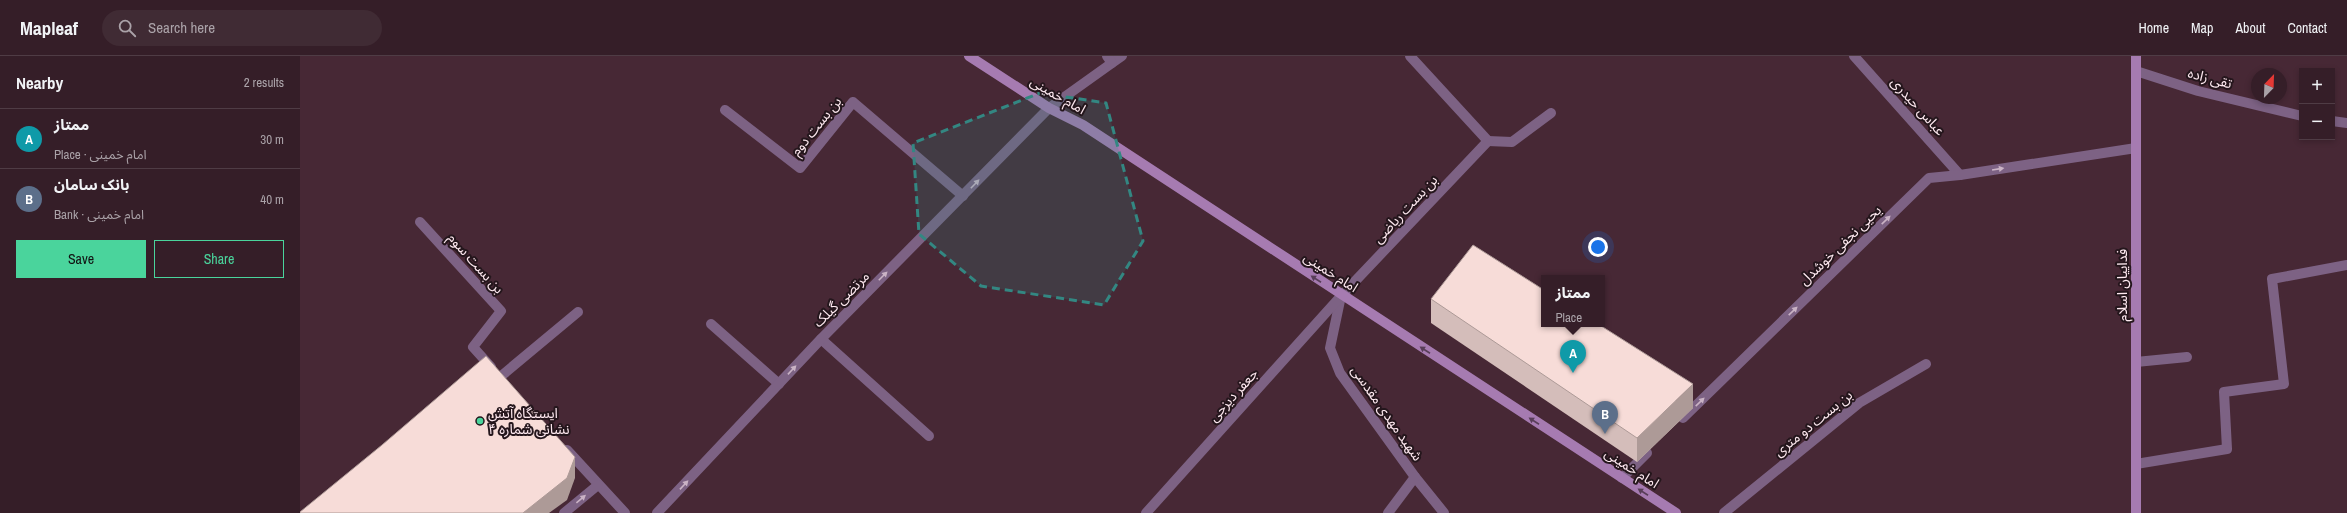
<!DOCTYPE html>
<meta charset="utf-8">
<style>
body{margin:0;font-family:"Archivo Narrow","Noto Sans Arabic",sans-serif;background:#402b34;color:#f1f3f6}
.controls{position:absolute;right:12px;top:12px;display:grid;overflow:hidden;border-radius:0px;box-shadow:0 2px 6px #0003}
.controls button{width:36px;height:36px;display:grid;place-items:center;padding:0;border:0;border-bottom:1px solid #4f3c45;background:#351e28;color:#f1f3f6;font:20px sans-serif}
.compass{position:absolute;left:1951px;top:12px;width:36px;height:36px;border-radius:50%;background:#351e28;box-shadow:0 2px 6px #0003;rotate:23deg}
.you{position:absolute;left:1298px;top:191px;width:14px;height:14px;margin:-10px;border:3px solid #fff;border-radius:50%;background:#1a73e8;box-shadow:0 0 0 6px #1a73e833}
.badge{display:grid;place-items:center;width:26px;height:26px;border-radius:50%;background:#4ad49c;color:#fff;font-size:13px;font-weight:700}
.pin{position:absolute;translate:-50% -33px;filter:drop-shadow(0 1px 2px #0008)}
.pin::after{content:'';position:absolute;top:21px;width:14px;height:12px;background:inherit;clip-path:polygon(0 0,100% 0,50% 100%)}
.popup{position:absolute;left:1241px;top:219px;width:64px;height:52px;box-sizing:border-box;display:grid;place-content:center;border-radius:0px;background:#351e28;filter:drop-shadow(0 1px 3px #0005);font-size:13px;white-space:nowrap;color:#aaa2a8}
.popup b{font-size:15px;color:#f1f3f6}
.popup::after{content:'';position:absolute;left:50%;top:100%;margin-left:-8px;border:8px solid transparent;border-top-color:#351e28}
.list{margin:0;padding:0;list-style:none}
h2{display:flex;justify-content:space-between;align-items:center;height:52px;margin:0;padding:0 16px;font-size:17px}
h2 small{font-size:13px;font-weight:400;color:#aaa2a8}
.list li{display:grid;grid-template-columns:26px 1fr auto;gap:12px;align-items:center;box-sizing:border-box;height:60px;padding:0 16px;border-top:1px solid #4f3c45}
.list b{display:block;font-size:15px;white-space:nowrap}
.list p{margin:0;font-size:13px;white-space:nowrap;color:#aaa2a8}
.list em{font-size:13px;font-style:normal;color:#aaa2a8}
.actions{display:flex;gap:8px;padding:12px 16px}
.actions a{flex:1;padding:9px 0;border:1px solid #4ad49c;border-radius:0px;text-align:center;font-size:14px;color:#4ad49c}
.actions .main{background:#4ad49c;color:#111}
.icon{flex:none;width:22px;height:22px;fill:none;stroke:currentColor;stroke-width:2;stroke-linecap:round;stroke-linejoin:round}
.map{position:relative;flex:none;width:2047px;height:457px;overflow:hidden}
header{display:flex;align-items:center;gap:24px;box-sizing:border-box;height:56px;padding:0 20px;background:#351e28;border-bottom:1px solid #4f3c45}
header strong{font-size:19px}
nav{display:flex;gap:22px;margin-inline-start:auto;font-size:14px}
.search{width:280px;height:36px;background:#402b34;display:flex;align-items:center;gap:10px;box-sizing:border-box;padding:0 14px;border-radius:22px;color:#aaa2a8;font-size:15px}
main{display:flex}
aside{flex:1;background:#351e28}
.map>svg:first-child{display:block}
</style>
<header>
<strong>Mapleaf</strong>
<div class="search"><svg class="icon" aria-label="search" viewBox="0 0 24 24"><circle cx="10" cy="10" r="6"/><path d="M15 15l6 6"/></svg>Search here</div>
<nav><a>Home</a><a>Map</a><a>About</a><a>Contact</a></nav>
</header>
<main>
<aside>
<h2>Nearby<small>2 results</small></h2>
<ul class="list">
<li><span class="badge" style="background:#0f9aa8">A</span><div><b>ممتاز</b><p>Place · امام خمینی</p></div><em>30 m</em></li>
<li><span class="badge" style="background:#5c6f8a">B</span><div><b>بانک سامان</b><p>Bank · امام خمینی</p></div><em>40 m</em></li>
</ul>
<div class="actions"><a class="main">Save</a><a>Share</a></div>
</aside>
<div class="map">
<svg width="2047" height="457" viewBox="0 0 2047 457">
<rect width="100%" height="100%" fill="#472835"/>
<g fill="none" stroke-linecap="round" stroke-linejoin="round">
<!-- minor -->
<g stroke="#7d6284" stroke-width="10">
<polyline points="1554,0 1660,119"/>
<polyline points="812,7 822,0"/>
<polyline points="1836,15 1898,35 2002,60"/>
<polyline points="425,54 500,112 553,46 663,140"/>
<polyline points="2032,65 2047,67"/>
<polyline points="1188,85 1212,86 1251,57"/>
<polyline points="120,166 201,255 173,291 191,311"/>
<polyline points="1041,240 1030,292 1040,317 1115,421 1144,457"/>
<polyline points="411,268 479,328"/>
<polyline points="521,283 629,380"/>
<polyline points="1836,306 1887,301"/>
<polyline points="200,321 278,256"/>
<polyline points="267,394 325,457"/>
<polyline points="1836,408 1927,393 1924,336 1984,328 1972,223 2047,209"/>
<polyline points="264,457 298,429"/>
<polyline points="357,457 521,283 749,52 812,7 807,0"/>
<polyline points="846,457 1041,240 1188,85 1110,0"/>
<polyline points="1088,457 1115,421"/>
<polyline points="1424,457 1559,347 1626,308"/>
</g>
<!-- tertiary -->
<g stroke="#7d6284" stroke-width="10">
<polyline points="1383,362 1629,122 1660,119 1836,92"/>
<polyline points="1322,422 1347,397"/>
</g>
<!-- secondary -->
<g stroke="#a67bb1" stroke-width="10">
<polyline points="669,0 749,52 783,69 1376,457"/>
<polyline points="1836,0 1836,457"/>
</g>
</g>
<!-- wall -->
<polygon fill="#d4bdba" points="1131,243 1393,352 1337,406 1131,267"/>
<!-- shaded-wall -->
<g fill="#ad9a97">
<polygon points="1393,328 1393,352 1337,406 1337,382"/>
<polygon points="275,401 275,422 267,444 249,457 223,457"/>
</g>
<!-- building -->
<g fill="#f7dcd8" stroke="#ad9a97">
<polygon points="1173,189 1244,234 1244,268 1298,268 1393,328 1337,382 1131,243"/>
<polygon points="186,300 275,401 267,422 223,457 0,457 0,456 82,389"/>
</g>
<!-- one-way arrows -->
<defs><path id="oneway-solid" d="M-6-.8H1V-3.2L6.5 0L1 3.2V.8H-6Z"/></defs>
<g fill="#cab3c5">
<use href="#oneway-solid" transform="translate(1698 113) rotate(-9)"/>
<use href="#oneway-solid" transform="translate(675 128) rotate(-46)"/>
<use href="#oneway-solid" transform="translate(1586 164) rotate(-44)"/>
<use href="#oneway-solid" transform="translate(583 220) rotate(-45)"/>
<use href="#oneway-solid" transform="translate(1493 255) rotate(-44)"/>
<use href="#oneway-solid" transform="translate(492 314) rotate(-47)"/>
<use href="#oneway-solid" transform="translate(1400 346) rotate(-44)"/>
<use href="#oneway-solid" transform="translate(384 429) rotate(-47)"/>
<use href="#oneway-solid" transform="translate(281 443) rotate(-40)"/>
</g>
<g fill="#583e58">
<use href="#oneway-solid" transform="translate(1016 223) rotate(-147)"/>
<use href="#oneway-solid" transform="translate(1125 294) rotate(-147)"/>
<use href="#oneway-solid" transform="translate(1234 365) rotate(-147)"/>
<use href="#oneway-solid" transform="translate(1343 436) rotate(-147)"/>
</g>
<!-- marked area -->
<path fill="#338782" fill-opacity="0.2" stroke="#338782" stroke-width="3" stroke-dasharray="8 5" stroke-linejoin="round" d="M740 37 806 47 843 185 804 249 681 230 619 178 613 87Z"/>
<!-- markers -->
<circle fill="#4ad49c" stroke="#24161c" stroke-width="1.5" cx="180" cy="365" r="4"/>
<g text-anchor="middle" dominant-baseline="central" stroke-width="4" stroke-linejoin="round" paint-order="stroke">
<!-- street labels -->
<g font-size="14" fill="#fee9f0" stroke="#24161c">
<text transform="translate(1910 22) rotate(15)">تقی زاده</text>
<text transform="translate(758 39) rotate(30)">امام خمینی</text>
<text transform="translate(1618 50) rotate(48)">عباس حیدری</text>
<text transform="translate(516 70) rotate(-51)">بن بست دوم</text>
<text transform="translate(1105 153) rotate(-47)">بن بست ریاضی</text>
<text transform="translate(1540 189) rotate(-44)">یحیی نجفی خوشدل</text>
<text transform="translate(176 207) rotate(48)">بن بست سوم</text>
<text transform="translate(1031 216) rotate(33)">امام خمینی</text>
<text transform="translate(1822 229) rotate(-90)">فداییان اسلام</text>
<text transform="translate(541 243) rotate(-45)">مرتضی گیلک</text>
<text transform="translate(933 339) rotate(-48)">جعفر دیزجی</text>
<text transform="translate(1087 357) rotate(55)">شهید مهدی مقدسی</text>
<text transform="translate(1513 367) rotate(-39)">بن بست دو متری</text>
<text transform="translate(1332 412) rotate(33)">امام خمینی</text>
</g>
<!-- poi labels -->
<g font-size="14" fill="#fee9f0" stroke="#24161c" text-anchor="start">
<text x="188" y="357">ایستگاه آتش<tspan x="188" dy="16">نشانی شماره ۴</tspan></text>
</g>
</g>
</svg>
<div class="controls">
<button>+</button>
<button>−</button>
</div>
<svg class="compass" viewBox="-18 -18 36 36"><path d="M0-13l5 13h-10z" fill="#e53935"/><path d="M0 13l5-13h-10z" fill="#aaa2a8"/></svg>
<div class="you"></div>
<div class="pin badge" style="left:1273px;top:317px;background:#0f9aa8">A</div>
<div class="popup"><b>ممتاز</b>Place</div>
<div class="pin badge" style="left:1305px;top:378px;background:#5c6f8a">B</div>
</div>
</main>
